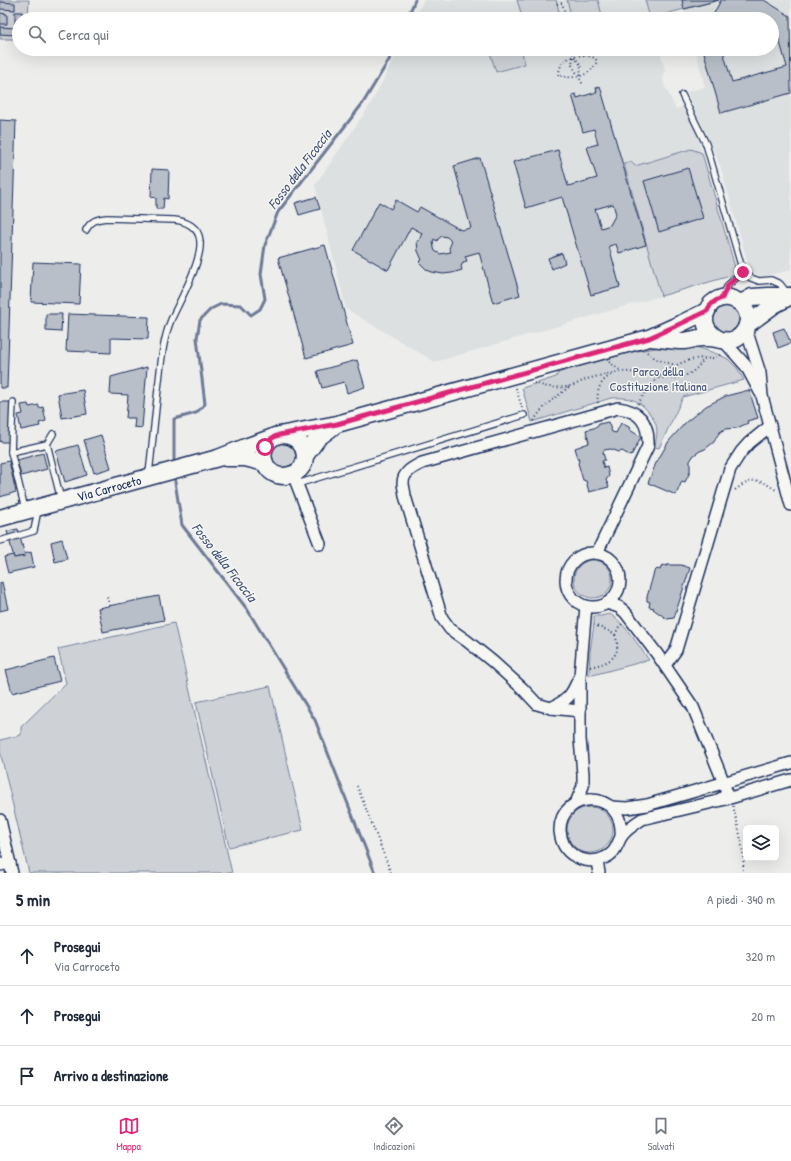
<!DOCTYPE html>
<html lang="it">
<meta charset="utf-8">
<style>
body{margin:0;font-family:"Patrick Hand",sans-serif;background:#f2f2f3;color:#1f2937}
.controls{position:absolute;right:12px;bottom:12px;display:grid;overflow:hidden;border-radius:6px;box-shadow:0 4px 16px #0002}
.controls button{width:36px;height:36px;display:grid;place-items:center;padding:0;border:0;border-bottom:1px solid #e0e1e3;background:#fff;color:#1f2937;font:20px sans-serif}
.stop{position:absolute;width:12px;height:12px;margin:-9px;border:3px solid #db2777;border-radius:50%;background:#fff}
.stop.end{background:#db2777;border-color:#fff;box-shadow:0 1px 4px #0008}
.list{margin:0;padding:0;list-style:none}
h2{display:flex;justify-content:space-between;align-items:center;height:52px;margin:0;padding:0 16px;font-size:17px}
h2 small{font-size:13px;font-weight:400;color:#747a83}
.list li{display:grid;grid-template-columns:26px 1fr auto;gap:12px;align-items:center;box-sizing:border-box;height:60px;padding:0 16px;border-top:1px solid #e0e1e3}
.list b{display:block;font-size:15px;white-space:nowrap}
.list p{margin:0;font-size:13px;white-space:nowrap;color:#747a83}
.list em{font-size:13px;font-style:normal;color:#747a83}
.icon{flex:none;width:22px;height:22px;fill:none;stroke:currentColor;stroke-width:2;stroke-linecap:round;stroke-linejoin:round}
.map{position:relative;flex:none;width:791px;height:873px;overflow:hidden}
.search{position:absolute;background:#fff;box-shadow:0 4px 16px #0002;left:12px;right:12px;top:12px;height:44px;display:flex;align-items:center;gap:10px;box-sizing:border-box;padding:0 14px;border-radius:22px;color:#747a83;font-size:15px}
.sheet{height:232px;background:#fff}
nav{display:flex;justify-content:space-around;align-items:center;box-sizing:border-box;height:56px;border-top:1px solid #e0e1e3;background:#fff;font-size:11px;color:#747a83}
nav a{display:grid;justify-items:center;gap:2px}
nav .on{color:#db2777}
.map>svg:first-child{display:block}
</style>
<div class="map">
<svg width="791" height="873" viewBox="0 0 791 873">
<rect width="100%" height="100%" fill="#edeeec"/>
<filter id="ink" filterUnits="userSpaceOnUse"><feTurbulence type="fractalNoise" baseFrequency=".025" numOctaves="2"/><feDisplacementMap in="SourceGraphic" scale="8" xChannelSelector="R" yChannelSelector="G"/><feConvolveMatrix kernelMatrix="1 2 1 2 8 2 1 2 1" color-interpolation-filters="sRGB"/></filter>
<g filter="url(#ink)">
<!-- built -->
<g fill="#dde0e1">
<polygon points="424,0 645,0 651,19 414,19"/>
<polygon points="719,0 791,0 791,270 761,277 750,271 720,165 687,92 705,87 695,49 772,49 772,19 687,19 684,9"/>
<polygon points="399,49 659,49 665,69 663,82 676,109 684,106 701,142 699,143 702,153 690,149 635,166 624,164 661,296 435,362 346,309 315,185 370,105"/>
</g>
<!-- green -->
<g fill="#ced2d7" stroke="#74809a">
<polygon points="0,0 29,0 28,19 19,19 19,39 0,39"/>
<polygon points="517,0 556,0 561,19 523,19"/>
<polygon points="567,0 598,0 603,19 572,19"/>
<polygon points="645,0 719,0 650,18"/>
<polygon points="489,49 521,49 525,64 496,72"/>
<polygon points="691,149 702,153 737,274 661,296 624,164 631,162 635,166"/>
<polygon points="722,298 744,307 736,339 706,327"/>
<path d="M662 347H697L720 355 728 359 737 368 744 380 683 397 659 448 655 447C656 439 658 432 656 425 655 421 652 417 650 414 639 399 629 397 611 398L532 422 522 388 556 377 560 370 625 353Z"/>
<polygon points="282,441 292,443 299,456 295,465 287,469 274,465 270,453 274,445"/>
<circle cx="593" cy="579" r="19"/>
<path d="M609 614C621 618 641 649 649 660L589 676 590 652 594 624V616H601Z"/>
<polygon points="174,623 232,873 29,873 0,751 0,740 21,735 21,727 66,683 58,649"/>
<polygon points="270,686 303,830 229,847 196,702"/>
<circle cx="590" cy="830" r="23"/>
</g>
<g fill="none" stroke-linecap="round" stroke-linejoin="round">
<!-- stream -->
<g stroke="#6e7a96" stroke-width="3">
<polyline points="407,19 415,0"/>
<polyline points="174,464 174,419 196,413 205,404 197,338 200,320 211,309 221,304 241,305 251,315 260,309 265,299 261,274 265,245 278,212 363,103 389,60 394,49"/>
<polyline points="175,474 175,482 182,525 247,609 315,720 375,873"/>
</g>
</g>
<!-- building -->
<g fill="#b9bfc8" stroke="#1b2f5e" fill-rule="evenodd">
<polygon points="682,0 719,0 684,9"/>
<polygon points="721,0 764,0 790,16 791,93 721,113 703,49 724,49 723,51 732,82 787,67 777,32 772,29 772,19 711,19"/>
<polygon points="0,2 15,3 15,10 0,9"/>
<polygon points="15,12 22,12 22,19 19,19 19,25 15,25"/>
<polygon points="0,13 7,14 7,24 0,24"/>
<polygon points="0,27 16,28 15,35 0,34"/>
<path d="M600 86 646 245 619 253 616 244 609 246 620 287 591 295 562 197 526 208 513 162 558 150 568 186 597 178 587 147 598 144 594 129 583 132 572 95 576 94 577 98 597 92 596 88ZM613 204 616 214 610 225 601 228 595 209Z"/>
<polygon points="0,120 16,121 7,388 0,388"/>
<path d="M480 158 520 295 493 303 479 252 465 256 467 261 463 262 464 263 462 264V265L461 266 462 270 452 273 443 274 432 272 427 270 419 262 422 260 418 251 417 241H419L422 233 411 227 388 270 353 250 379 202 391 209 396 200 417 212 420 207 461 230 471 228 454 166ZM442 236 447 237 450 240 451 244 449 248 451 252 440 254 435 251 434 248 433 242 434 239 437 241 438 239Z"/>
<polygon points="688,168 703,218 659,232 644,181"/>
<polygon points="152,169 169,170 168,199 164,198 163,209 156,209 156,198 151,197"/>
<polygon points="316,197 320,209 299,215 295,203"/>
<polygon points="325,245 353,345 306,358 278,258"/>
<polygon points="562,253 565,263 552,269 548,258"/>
<polygon points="33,262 81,264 79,304 31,302"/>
<polygon points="46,314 62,314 61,332 46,331"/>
<polygon points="68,314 149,317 148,339 111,338 111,353 66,351"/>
<polygon points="784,328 791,343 778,348 773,332"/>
<polygon points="357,360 365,387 347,393 344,382 322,388 317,371"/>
<polygon points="147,367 142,428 134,427 135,418 126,418 128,395 110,394 111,377"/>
<polygon points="83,390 87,414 62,418 58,394"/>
<polygon points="749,390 758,418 747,421 748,423 737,428 725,429 720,432 717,436 714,442 705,449 700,451 694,455 690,461 690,472 685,482 682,481 676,495 648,483 656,463 669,441 686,422 706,406 726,396"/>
<polygon points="0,402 11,402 9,442 0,442"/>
<polygon points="28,404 29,407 39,405 39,408 43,407 46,421 39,423 40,426 21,430 18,415 23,414 21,405"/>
<polygon points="608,422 612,432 616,433 621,423 629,427 630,430 641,437 631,456 622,451 619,452 611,449 604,450 603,452 605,460 602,461 604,468 607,467 609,476 606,480 609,487 589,492 586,481 583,480 578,463 579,461 575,448 589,443 586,430 597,427 599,424"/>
<polygon points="101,435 111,468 94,473 84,440"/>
<polygon points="78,445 87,475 65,482 56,451"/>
<polygon points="43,453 47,469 21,476 17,460"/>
<polygon points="9,461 16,492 0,497 0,463"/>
<polygon points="18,529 25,556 14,558 7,531"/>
<polygon points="62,539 67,559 55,562 51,542"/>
<polygon points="31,552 34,567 8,573 4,557 13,555 14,558 25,556 24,554"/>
<polygon points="662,565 667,566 667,565 681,565 690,568 674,618 667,619 653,609 654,608 649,607 650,602 647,601 647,597 654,572 657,569 660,570"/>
<polygon points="2,582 8,609 0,611 0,583"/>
<polygon points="159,596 164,620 103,632 98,608"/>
<polygon points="54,658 60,681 12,693 6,670"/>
</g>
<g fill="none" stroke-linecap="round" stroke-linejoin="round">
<defs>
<g id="lane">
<polyline points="682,95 706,144 743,272 751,278 759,281 771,280 780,284 788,294"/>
<path d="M86 230C91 221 96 219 107 218L174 220C186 221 199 227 200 241 202 262 180 300 171 320 162 342 161 366 158 389 155 418 152 446 149 474"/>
<polyline points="723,295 728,285 743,272"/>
<polyline points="13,402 11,452 25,509"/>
<polyline points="47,444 61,500"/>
<polyline points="11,452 47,444 53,434"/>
<polyline points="297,484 524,415"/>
<polyline points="0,541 34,531 38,509"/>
</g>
<g id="street">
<polyline points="746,329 760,373 762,396 791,505"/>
<polyline points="723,340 746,366 760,392"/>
<polyline points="293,474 320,544"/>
<circle cx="593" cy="580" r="27"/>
<path d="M607 603 619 607 625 612 657 654 693 707 724 783C727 793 728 795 718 800"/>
<polyline points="665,665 676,650 730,469 741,452 749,443 770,426"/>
<path d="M551 708C567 700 571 697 578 680"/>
<path d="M580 711 551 708 537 704 522 688 492 661 467 641 450 629 442 618 405 496C405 492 403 487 403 483 403 472 414 467 422 463L618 408C641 411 649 424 648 446L597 553"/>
<polyline points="576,803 583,786 583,774 580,739 580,676 586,606"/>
<polyline points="611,807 627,808 647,805 791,763"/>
<polyline points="0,820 12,873"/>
<path d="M621 837C625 787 559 790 560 831 561 841 565 850 573 855 582 861 594 863 604 858 616 853 616 846 621 837 626 829 635 824 642 819L730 798 791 780"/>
<polyline points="597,861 599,873"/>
<polyline points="0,865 10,863"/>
</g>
<g id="secondary">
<polyline points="741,303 752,297 768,296 790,296"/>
<polyline points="747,325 774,305 791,296"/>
<path d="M651 338C662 339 673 341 684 341 692 340 700 337 708 338 718 338 726 343 736 339 743 335 748 327 748 319 748 311 743 303 735 300 711 288 689 326 721 340"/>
<path d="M275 436C253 449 265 482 290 475 313 469 308 437 284 435"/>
<polyline points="305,456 318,438 334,426"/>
<polyline points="226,458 245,458 265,463"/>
<path id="s1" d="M0 518 218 458 248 446 279 435 337 424 649 338 680 324 707 311"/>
</g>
</defs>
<!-- lane casing -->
<use href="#lane" stroke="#1b2f5e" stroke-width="8"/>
<!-- street casing -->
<use href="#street" stroke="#1b2f5e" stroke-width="14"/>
<!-- secondary casing -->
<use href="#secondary" stroke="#1b2f5e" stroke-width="19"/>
<!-- path -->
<g stroke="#1b2f5e" stroke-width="2" stroke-dasharray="1 3" stroke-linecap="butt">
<polyline points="557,4 562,3 567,19"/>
<polyline points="517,19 516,16 521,14"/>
<polyline points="526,49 526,50 529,49"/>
<polyline points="573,49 573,56 572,65 579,77 583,85"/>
<path d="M585 55 595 58 597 61C591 77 572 80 558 75L562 62 573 56Z"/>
<polyline points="574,57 581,65 580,76"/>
<polyline points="647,352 656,359 675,365"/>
<polyline points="609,362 621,371"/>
<path d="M534 383C545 387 558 389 570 386 576 385 582 381 587 379 598 376 609 373 620 372 642 370 663 384 684 376 693 373 700 366 704 358"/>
<polyline points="516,388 522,408"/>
<path d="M598 403C596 389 601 381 612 374"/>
<path d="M638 404C651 381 669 364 695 359 703 357 716 361 721 354"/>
<path d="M534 421C542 406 556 397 569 387"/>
<path d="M735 490C753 477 758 478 776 490"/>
<polyline points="107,597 110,607"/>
<polyline points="615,635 619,627 622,624"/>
<path d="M590 667C609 663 623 657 615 635L609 631 594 625"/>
<polyline points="357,786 391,873"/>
<path d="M733 806C737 822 747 858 742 873"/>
</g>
<!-- lane -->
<use href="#lane" stroke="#f6f6f2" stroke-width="5.5"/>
<!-- street -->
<use href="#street" stroke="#f6f6f2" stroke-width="11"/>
<!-- secondary -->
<use href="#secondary" stroke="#f6f6f2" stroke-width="16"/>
</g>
</g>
<g fill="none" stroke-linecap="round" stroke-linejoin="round" filter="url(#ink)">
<!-- route -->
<polyline stroke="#db2777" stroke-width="5" points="265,447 272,438 279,435 337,424 649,338 680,324 707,311 711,304 717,300 722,298 728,285 743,272"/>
</g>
<g text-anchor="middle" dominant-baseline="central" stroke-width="3" stroke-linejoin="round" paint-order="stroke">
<!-- park labels -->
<g font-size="13" fill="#48587c" stroke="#f6f6f2">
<text x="658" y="371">Parco della<tspan x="658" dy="15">Costituzione Italiana</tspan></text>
</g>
<!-- street labels -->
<g font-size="13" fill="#1b2f5e" stroke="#f6f6f2">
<text stroke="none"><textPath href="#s1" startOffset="113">Via Carroceto</textPath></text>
</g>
<!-- water labels -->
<g font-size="14" font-style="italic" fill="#44547a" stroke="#f6f6f2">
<text transform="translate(299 169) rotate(-53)">Fosso della Ficoccia</text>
<text transform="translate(225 562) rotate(52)">Fosso della Ficoccia</text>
</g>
</g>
</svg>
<div class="controls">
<button><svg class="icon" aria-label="layers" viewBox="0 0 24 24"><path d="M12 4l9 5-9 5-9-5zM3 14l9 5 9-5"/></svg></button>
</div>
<div class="stop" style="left:265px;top:447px"></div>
<div class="stop end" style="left:743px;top:272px"></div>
<div class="search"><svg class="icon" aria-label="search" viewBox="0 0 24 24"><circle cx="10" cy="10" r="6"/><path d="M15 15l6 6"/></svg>Cerca qui</div>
</div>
<section class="sheet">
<h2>5 min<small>A piedi · 340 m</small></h2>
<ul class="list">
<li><svg class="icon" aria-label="ahead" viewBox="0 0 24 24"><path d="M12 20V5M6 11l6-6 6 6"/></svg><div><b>Prosegui</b><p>Via Carroceto</p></div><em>320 m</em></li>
<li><svg class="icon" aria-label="ahead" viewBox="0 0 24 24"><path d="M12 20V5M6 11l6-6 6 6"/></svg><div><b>Prosegui</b></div><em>20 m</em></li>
<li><svg class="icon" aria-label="arrive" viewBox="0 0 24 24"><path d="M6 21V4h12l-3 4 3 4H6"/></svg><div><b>Arrivo a destinazione</b></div></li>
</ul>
</section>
<nav>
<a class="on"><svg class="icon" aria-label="map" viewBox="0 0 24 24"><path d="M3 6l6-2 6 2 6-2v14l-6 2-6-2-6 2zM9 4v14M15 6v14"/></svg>Mappa</a>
<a><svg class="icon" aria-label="directions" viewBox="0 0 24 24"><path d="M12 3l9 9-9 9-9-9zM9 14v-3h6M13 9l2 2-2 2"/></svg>Indicazioni</a>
<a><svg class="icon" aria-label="saved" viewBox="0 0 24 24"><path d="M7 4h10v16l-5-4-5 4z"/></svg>Salvati</a>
</nav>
